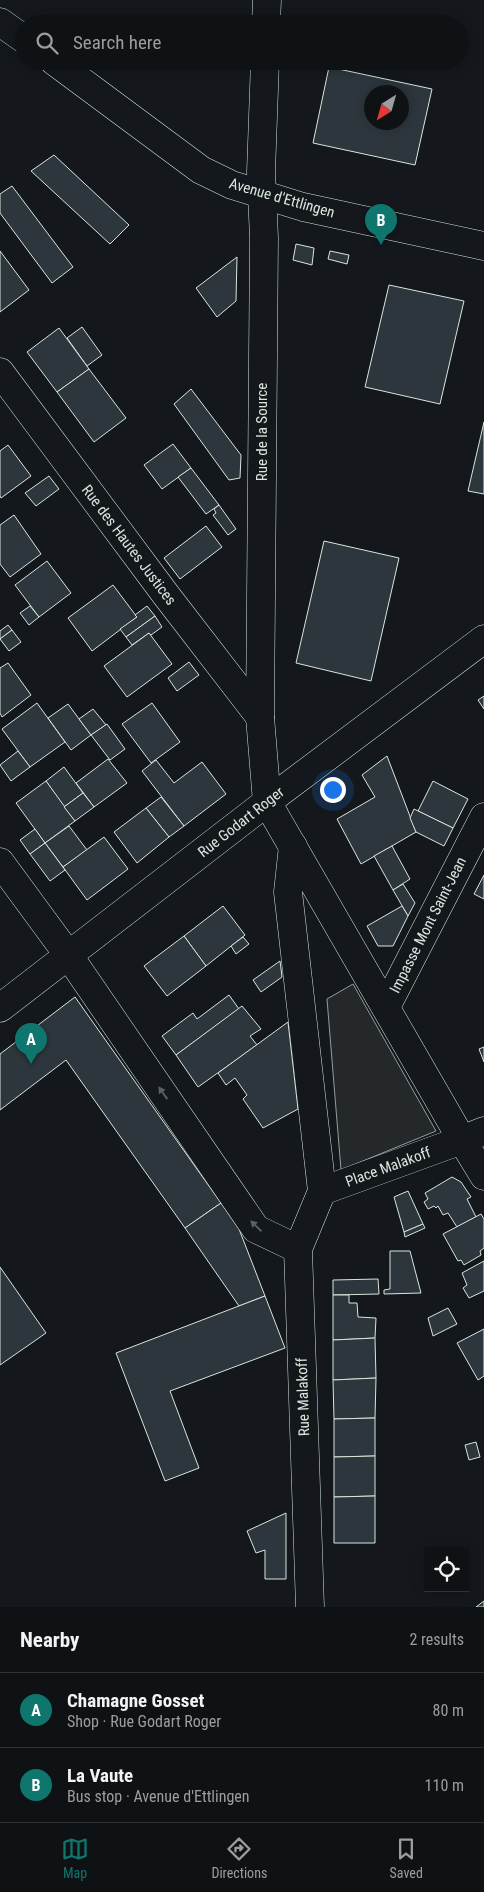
<!DOCTYPE html>
<meta charset="utf-8">
<style>
body{margin:0;font-family:"Roboto Condensed",sans-serif;background:#1d2022;color:#f1f3f6}
.controls{position:absolute;right:15px;bottom:15px;display:grid;overflow:hidden;border-radius:0px;box-shadow:0 2px 12px #0003}
.controls button{width:45px;height:45px;display:grid;place-items:center;padding:0;border:0;border-bottom:1px solid #2f3234;background:#0f1215;color:#f1f3f6;font:25px sans-serif}
.compass{position:absolute;left:364px;top:85px;width:45px;height:45px;border-radius:50%;background:#0f1215;box-shadow:0 2px 12px #0003;rotate:217deg}
.you{position:absolute;left:332px;top:789px;width:18px;height:18px;margin:-12px;border:4px solid #fff;border-radius:50%;background:#1a73e8;box-shadow:0 0 0 8px #1a73e833}
.badge{display:grid;place-items:center;width:32px;height:32px;border-radius:50%;background:#0f766e;color:#fff;font-size:16px;font-weight:700}
.pin{position:absolute;translate:-50% -41px;filter:drop-shadow(0 1px 2px #0008)}
.pin::after{content:'';position:absolute;top:26px;width:18px;height:15px;background:inherit;clip-path:polygon(0 0,100% 0,50% 100%)}
.list{margin:0;padding:0;list-style:none}
h2{display:flex;justify-content:space-between;align-items:center;height:65px;margin:0;padding:0 20px;font-size:21px}
h2 small{font-size:16px;font-weight:400;color:#9b9ea0}
.list li{display:grid;grid-template-columns:32px 1fr auto;gap:15px;align-items:center;box-sizing:border-box;height:75px;padding:0 20px;border-top:1px solid #2f3234}
.list b{display:block;font-size:19px;white-space:nowrap}
.list p{margin:0;font-size:16px;white-space:nowrap;color:#9b9ea0}
.list em{font-size:16px;font-style:normal;color:#9b9ea0}
.icon{flex:none;width:28px;height:28px;fill:none;stroke:currentColor;stroke-width:2;stroke-linecap:round;stroke-linejoin:round}
.map{position:relative;flex:none;width:484px;height:1607px;overflow:hidden}
.search{position:absolute;background:#0f1215;box-shadow:0 2px 12px #0003;left:15px;right:15px;top:15px;height:55px;display:flex;align-items:center;gap:12px;box-sizing:border-box;padding:0 18px;border-radius:28px;color:#9b9ea0;font-size:19px}
.sheet{height:215px;background:#0f1215}
nav{display:flex;justify-content:space-around;align-items:center;box-sizing:border-box;height:70px;border-top:1px solid #2f3234;background:#0f1215;font-size:14px;color:#9b9ea0}
nav a{display:grid;justify-items:center;gap:2px}
nav .on{color:#0f766e}
.map>svg:first-child{display:block}
</style>
<div class="map">
<svg width="484" height="1607" viewBox="0 0 484 1607">
<rect width="100%" height="100%" fill="#14181c"/>
<!-- parking -->
<polygon fill="#24282b" stroke="#939e99" points="353,984 436,1131 341,1170 327,999"/>
<!-- building -->
<g fill="#2c363c" stroke="#d8e6dc" fill-rule="evenodd">
<path d="M329 67 432 89 415 165 313 143ZM372 92H402V122H372Z"/>
<polygon points="54,155 129,225 110,244 31,171"/>
<polygon points="12,186 73,267 52,283 0,213 0,194"/>
<polygon points="296,244 314,248 312,265 293,260"/>
<polygon points="0,251 29,290 0,312"/>
<polygon points="330,251 349,255 347,264 328,259"/>
<polygon points="237,257 236,301 217,317 196,288"/>
<polygon points="389,285 464,301 440,404 365,387"/>
<polygon points="82,327 102,355 87,366 67,338"/>
<polygon points="59,328 89,369 57,392 27,352"/>
<polygon points="89,369 126,418 94,442 57,392"/>
<polygon points="191,389 241,455 240,478 229,480 174,404"/>
<polygon points="484,422 484,494 468,491"/>
<polygon points="173,444 191,468 162,489 144,465"/>
<polygon points="8,445 31,476 1,498 0,496 0,451"/>
<polygon points="191,468 219,505 206,514 178,477"/>
<polygon points="49,476 59,489 36,506 25,493"/>
<polygon points="219,505 236,529 228,535 213,515 216,513 214,509"/>
<polygon points="14,515 41,554 10,577 0,564 0,525"/>
<polygon points="206,526 222,547 180,579 164,558"/>
<polygon points="324,541 399,558 371,681 296,663"/>
<polygon points="47,561 71,593 39,617 15,585"/>
<polygon points="113,585 137,617 92,651 68,618"/>
<polygon points="30,606 39,617 29,625 20,613"/>
<polygon points="147,606 155,616 126,637 120,629 137,617 135,615"/>
<polygon points="155,616 162,627 151,635 149,633 132,645 126,637"/>
<polygon points="8,625 12,630 0,639 0,631"/>
<polygon points="12,630 21,642 9,651 0,639"/>
<polygon points="149,633 172,664 127,697 104,666"/>
<polygon points="189,662 199,675 177,691 168,678"/>
<polygon points="8,663 31,695 2,717 0,713 0,668"/>
<polygon points="484,696 484,709 478,700"/>
<polygon points="37,703 65,742 30,767 2,729"/>
<polygon points="152,703 180,742 151,763 122,724"/>
<polygon points="68,704 91,735 71,750 48,718"/>
<polygon points="93,709 106,725 91,735 79,719"/>
<polygon points="107,724 125,749 110,760 91,735"/>
<polygon points="18,751 30,767 11,781 0,765"/>
<polygon points="387,756 416,832 361,864 337,819 375,797 362,775"/>
<polygon points="108,759 127,783 94,807 76,783"/>
<polygon points="156,760 174,783 202,762 226,794 184,826 142,771"/>
<polygon points="64,767 83,793 64,807 46,781"/>
<polygon points="46,781 75,821 45,843 16,803"/>
<polygon points="433,781 468,799 453,828 418,811"/>
<polygon points="83,793 94,807 75,821 64,807"/>
<polygon points="161,797 184,826 169,837 146,808"/>
<polygon points="146,808 169,837 137,863 114,832"/>
<polygon points="414,809 453,828 444,846 416,832 410,818"/>
<polygon points="69,826 87,850 63,867 45,843"/>
<polygon points="35,829 45,843 30,854 20,840"/>
<polygon points="104,837 128,869 87,900 63,867"/>
<polygon points="45,843 65,870 50,881 30,854"/>
<polygon points="392,846 410,879 393,890 374,856"/>
<polygon points="484,875 484,899 474,894"/>
<polygon points="403,884 415,903 408,916 393,890"/>
<polygon points="223,906 245,935 206,966 184,936"/>
<polygon points="402,906 408,916 393,946 378,946 367,926"/>
<polygon points="184,936 206,966 167,996 144,966"/>
<polygon points="243,937 249,944 236,954 231,946"/>
<polygon points="280,961 282,977 261,992 253,980"/>
<polygon points="229,995 239,1009 176,1055 162,1036 193,1013 197,1019"/>
<polygon points="75,997 221,1203 185,1228 66,1060 0,1110 0,1054"/>
<polygon points="242,1006 261,1029 250,1036 257,1045 198,1087 176,1055"/>
<polygon points="288,1022 298,1109 263,1128 243,1099 247,1095 235,1078 226,1085 218,1073"/>
<polygon points="484,1047 484,1062 479,1049"/>
<polygon points="452,1177 461,1182 471,1197 467,1199 476,1217 457,1227 448,1213 443,1215 438,1206 436,1208 434,1206 428,1209 424,1202 428,1199 425,1193"/>
<polygon points="408,1191 423,1224 404,1232 394,1197"/>
<polygon points="221,1203 239,1229 265,1296 239,1306 185,1228"/>
<polygon points="481,1214 484,1219 484,1248 480,1251 481,1255 464,1265 461,1260 458,1261 443,1234"/>
<polygon points="423,1224 425,1228 405,1237 404,1232"/>
<polygon points="390,1251 410,1251 421,1293 384,1294 384,1290 390,1289"/>
<polygon points="484,1261 484,1291 469,1298 463,1288 467,1285 462,1273"/>
<polygon points="0,1267 46,1333 0,1365"/>
<polygon points="378,1279 379,1294 333,1295 333,1280"/>
<polygon points="333,1295 349,1295 349,1303 357,1303 358,1317 376,1318 375,1338 333,1340"/>
<polygon points="265,1296 285,1348 170,1391 199,1468 165,1481 116,1353"/>
<polygon points="448,1308 457,1324 433,1336 428,1318"/>
<polygon points="484,1329 484,1376 478,1380 457,1343"/>
<polygon points="375,1338 376,1378 333,1380 333,1340"/>
<polygon points="376,1378 375,1418 334,1419 333,1380"/>
<polygon points="375,1418 375,1456 334,1457 334,1419"/>
<polygon points="476,1442 480,1457 469,1460 465,1445"/>
<polygon points="375,1456 375,1496 334,1497 334,1457"/>
<polygon points="375,1496 375,1543 334,1543 334,1497"/>
<polygon points="286,1513 286,1579 265,1579 265,1550 256,1553 247,1531"/>
<polygon points="484,1601 484,1607 476,1607"/>
</g>
<g fill="none" stroke-linecap="round" stroke-linejoin="round">
<defs>
<g id="street">
<polyline points="266,24 267,0"/>
<polyline points="265,61 261,172 264,238 260,717 267,802 462,1140 322,1191"/>
<polyline points="0,372 166,595 260,717"/>
<polyline points="293,846 288,892 322,1191 298,1249 310,1607"/>
<polyline points="0,862 69,956 256,1229 298,1249"/>
<polyline points="386,1007 484,817"/>
<polyline points="0,1008 267,802 484,639"/>
<polyline points="484,1131 462,1140 484,1176"/>
</g>
<g id="secondary">
<polyline points="0,22 24,39"/>
<polyline points="54,61 201,170 232,185 303,207 484,246"/>
</g>
</defs>
<!-- street casing -->
<use href="#street" stroke="#d8e6dc" stroke-width="29"/>
<!-- secondary casing -->
<use href="#secondary" stroke="#d8e6dc" stroke-width="29"/>
<!-- street -->
<use href="#street" stroke="#14181c" stroke-width="28"/>
<!-- secondary -->
<use href="#secondary" stroke="#14181c" stroke-width="28"/>
</g>
<!-- one-way arrows -->
<defs><path id="oneway-solid" d="M-6-.8H1V-3.2L6.5 0L1 3.2V.8H-6Z" transform="scale(1.25)"/></defs>
<g fill="#59605f">
<use href="#oneway-solid" transform="translate(163 1093) rotate(-125)"/>
<use href="#oneway-solid" transform="translate(256 1226) rotate(-136)"/>
</g>
<g text-anchor="middle" dominant-baseline="central" stroke-width="4" stroke-linejoin="round" paint-order="stroke">
<!-- street labels -->
<g font-size="15" fill="#d8e6dc" stroke="#14181c">
<text transform="translate(282 198) rotate(16)">Avenue d'Ettlingen</text>
<text transform="translate(262 432) rotate(-90)">Rue de la Source</text>
<text transform="translate(129 545) rotate(53)">Rue des Hautes Justices</text>
<text transform="translate(241 822) rotate(-38)">Rue Godart Roger</text>
<text transform="translate(428 925) rotate(-63)">Impasse Mont Saint-Jean</text>
<text transform="translate(388 1167) rotate(-20)">Place Malakoff</text>
<text transform="translate(303 1397) rotate(-92)">Rue Malakoff</text>
</g>
</g>
</svg>
<div class="controls">
<button><svg class="icon" aria-label="locate" viewBox="0 0 24 24"><circle cx="12" cy="12" r="6"/><path d="M12 2v4M12 18v4M2 12h4M18 12h4"/></svg></button>
</div>
<svg class="compass" viewBox="-18 -18 36 36"><path d="M0-13l5 13h-10z" fill="#e53935"/><path d="M0 13l5-13h-10z" fill="#9b9ea0"/></svg>
<div class="you"></div>
<div class="pin badge" style="left:31px;top:1064px">A</div>
<div class="pin badge" style="left:381px;top:245px">B</div>
<div class="search"><svg class="icon" aria-label="search" viewBox="0 0 24 24"><circle cx="10" cy="10" r="6"/><path d="M15 15l6 6"/></svg>Search here</div>
</div>
<section class="sheet">
<h2>Nearby<small>2 results</small></h2>
<ul class="list">
<li><span class="badge">A</span><div><b>Chamagne Gosset</b><p>Shop · Rue Godart Roger</p></div><em>80 m</em></li>
<li><span class="badge">B</span><div><b>La Vaute</b><p>Bus stop · Avenue d'Ettlingen</p></div><em>110 m</em></li>
</ul>
</section>
<nav>
<a class="on"><svg class="icon" aria-label="map" viewBox="0 0 24 24"><path d="M3 6l6-2 6 2 6-2v14l-6 2-6-2-6 2zM9 4v14M15 6v14"/></svg>Map</a>
<a><svg class="icon" aria-label="directions" viewBox="0 0 24 24"><path d="M12 3l9 9-9 9-9-9zM9 14v-3h6M13 9l2 2-2 2"/></svg>Directions</a>
<a><svg class="icon" aria-label="saved" viewBox="0 0 24 24"><path d="M7 4h10v16l-5-4-5 4z"/></svg>Saved</a>
</nav>
